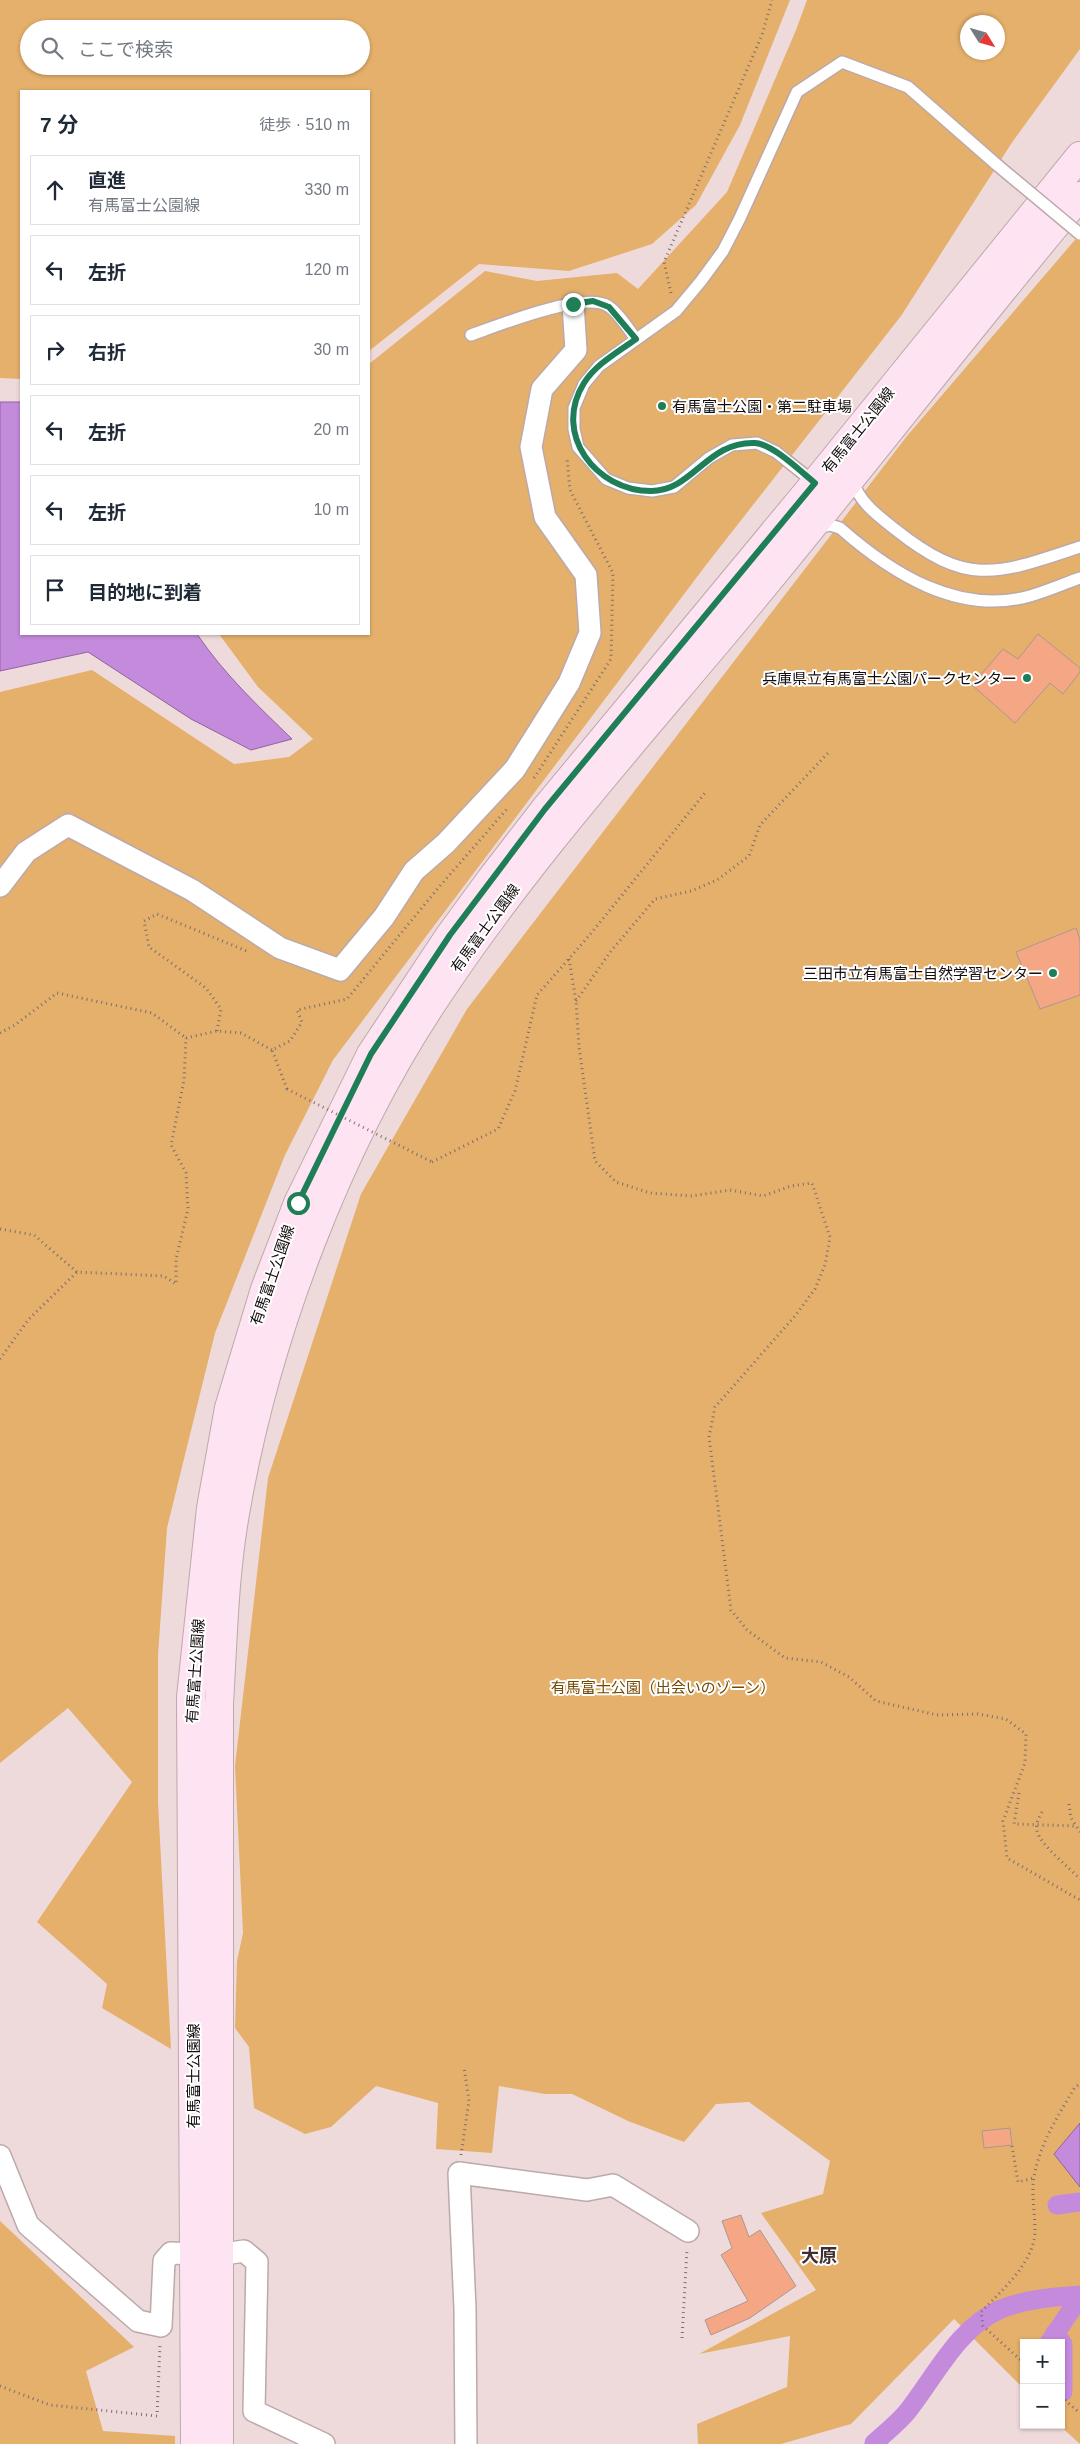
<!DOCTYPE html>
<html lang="ja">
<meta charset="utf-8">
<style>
body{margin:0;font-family:Helvetica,"Noto Sans JP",sans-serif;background:#f2f2f3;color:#1f2937}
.controls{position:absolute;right:15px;bottom:15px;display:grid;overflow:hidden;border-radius:0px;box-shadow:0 1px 4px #0004}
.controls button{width:45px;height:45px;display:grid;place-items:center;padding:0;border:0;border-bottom:1px solid #e0e1e3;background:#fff;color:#1f2937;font:25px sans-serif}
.compass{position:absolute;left:960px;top:15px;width:45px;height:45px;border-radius:50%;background:#fff;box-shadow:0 1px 4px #0004;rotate:127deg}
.stop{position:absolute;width:15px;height:15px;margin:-11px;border:4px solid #1d7e57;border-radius:50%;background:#fff}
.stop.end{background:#1d7e57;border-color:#fff;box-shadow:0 1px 5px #0008}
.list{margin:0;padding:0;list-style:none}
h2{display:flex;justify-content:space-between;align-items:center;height:65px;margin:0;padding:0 20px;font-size:21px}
h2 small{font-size:16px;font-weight:400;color:#747a83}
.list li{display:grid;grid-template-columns:32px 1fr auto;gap:15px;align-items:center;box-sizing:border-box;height:70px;margin:0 10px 10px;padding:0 10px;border:1px solid #e0e1e3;border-radius:0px}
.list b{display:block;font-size:19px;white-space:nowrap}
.list p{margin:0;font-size:16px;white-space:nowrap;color:#747a83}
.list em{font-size:16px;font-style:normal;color:#747a83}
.icon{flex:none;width:28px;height:28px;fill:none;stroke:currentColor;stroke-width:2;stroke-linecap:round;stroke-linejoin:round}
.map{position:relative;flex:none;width:1080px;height:2444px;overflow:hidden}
.search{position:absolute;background:#fff;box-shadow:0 1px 4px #0004;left:20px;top:20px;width:350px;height:55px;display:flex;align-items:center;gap:12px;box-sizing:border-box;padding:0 18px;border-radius:28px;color:#747a83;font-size:19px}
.panel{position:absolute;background:#fff;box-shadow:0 1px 4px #0004;left:20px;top:90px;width:350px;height:545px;border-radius:0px}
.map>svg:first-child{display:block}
</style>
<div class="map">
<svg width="1080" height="2444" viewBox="0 0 1080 2444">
<rect width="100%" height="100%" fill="#efdadb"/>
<!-- green -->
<g fill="#e4b06b" fill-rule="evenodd">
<path d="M0 0H790L740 125 696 205 652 244 569 271 479 264 369 351V91H21V379L0 378ZM29 29H361V66H29Z"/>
<path d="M807 0H1080V49L1011 144 901 316 706 565 333 1060 285 1155 215 1333 167 1528 158 1655V1802L171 2049 102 2008 107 1984 37 1922 132 1782 68 1708 0 1763V692L92 670 234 764 289 757 313 739 258 687 219 634H369V364L485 271 537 281 617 273 638 289 727 192 796 30ZM968 22H998V52H968Z"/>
<polygon points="1080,234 1080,2444 1059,2425 1061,2425 1061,2343 1024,2343 1024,2389 954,2319 851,2424 781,2444 698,2444 697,2424 787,2387 790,2336 699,2354 816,2290 761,2213 823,2194 830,2161 749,2102 716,2104 684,2142 628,2121 572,2094 545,2094 499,2086 492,2153 436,2149 438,2103 376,2086 331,2127 305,2134 254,2108 249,2047 235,2028 237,1961 243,1933 235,1766 268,1478 361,1194 467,1009 907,436"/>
<polygon points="0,2221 134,2347 86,2371 103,2431 175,2436 175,2444 0,2444"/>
</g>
<!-- water -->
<g fill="#c48adb" stroke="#8f649e">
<path d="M0 402H21V634H197C224 674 258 706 292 739L251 750 191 719 88 652 0 671Z"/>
<polygon points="1080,2123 1080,2187 1054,2154"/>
</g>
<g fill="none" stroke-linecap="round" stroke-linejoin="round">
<!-- canal -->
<g stroke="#c48adb" stroke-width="19">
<polyline points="1057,2205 1080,2202"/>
<polyline points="1055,2333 1063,2344 1063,2392"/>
<polyline points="1049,2343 1080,2297"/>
<path d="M874 2443C885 2433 898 2423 907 2412 935 2377 958 2327 1001 2309 1026 2299 1054 2297 1080 2295"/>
</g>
</g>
<!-- building -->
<g fill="#f5a685" stroke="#a99891">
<polygon points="1038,634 1080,668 1080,672 1063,694 1050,683 1015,723 972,685 1003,649 1018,659"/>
<polygon points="1076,928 1080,940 1080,995 1040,1009 1016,952"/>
<polygon points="1010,2128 1012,2145 984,2148 982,2131"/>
<polygon points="741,2215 749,2237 760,2230 796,2286 750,2318 711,2335 705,2320 748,2301 721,2255 732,2248 722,2221"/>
</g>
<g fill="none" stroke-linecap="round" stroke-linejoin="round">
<defs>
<g id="service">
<path d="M471 335C499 325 584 291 608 306 619 313 628 329 636 339"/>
<path d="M852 480C860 503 877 515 896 530 969 588 998 574 1080 547"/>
<polyline points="815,483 776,452 757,443 732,445 709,458 674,487 652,491 628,488 606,479 578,447 574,429 574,408 584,384 599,366 676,311 701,281 723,251 740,218 797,92 842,62 908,87 996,164"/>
<path d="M816 528 830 525 840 528C891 573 958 616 1030 596 1047 591 1063 584 1080 578"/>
</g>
<g id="minor">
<polyline points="0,886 26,852 68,825 192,890 280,948 340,970 384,917 414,871 446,843 515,769 569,683 590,633 586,575 545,517 531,447 542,389 576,350 573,304"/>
<polyline points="0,2156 28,2225 138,2321 161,2326 164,2261 171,2253 218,2255 244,2251 257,2262 254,2411 324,2444"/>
<polyline points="466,2444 465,2309 459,2173 587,2190 613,2185 688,2231"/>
</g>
<g id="secondary">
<polyline points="195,2444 191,1697 211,1508 229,1408 265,1289 298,1203 371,1054 450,935 491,879 545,809 815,483 1080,156"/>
<path d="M219 2444V1704C223 1639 224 1572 236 1508 266 1336 339 1142 437 996 529 857 642 733 748 605 860 470 967 330 1080 196"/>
</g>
</defs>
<!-- service casing -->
<use href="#service" stroke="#bca9aa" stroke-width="14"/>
<!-- minor casing -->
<use href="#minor" stroke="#bca9aa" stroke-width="24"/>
<!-- secondary casing -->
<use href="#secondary" stroke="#bca9aa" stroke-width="30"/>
<!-- path -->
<g stroke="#7c6e6f" stroke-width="3" stroke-dasharray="1 4" stroke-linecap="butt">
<polyline points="671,293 664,262 762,35 772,0"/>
<polyline points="534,778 611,659 613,573 570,490 567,458"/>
<polyline points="569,959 576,1001 579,1047 595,1161 616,1182 650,1193 692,1196 730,1190 763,1196 791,1186 812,1183 830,1237 825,1265 815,1289 795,1316 715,1407 709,1437 731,1610 747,1630 785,1658 821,1662 849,1677 876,1701 937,1715 978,1714 1006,1719 1026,1734 1025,1763 1003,1821 1007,1858 1080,1900"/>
<polyline points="576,1001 611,951 655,899 691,891 717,880 749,856 760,825 829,752"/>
<polyline points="217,1031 221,1009 206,988 149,947 144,921 157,914 249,952"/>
<polyline points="0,1033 15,1025 57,993 152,1013 186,1038"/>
<polyline points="186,1038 217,1031 241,1033 272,1050"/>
<polyline points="287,1089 272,1050 290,1041 302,1022 297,1010 347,999 439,887 507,809"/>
<polyline points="432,1162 498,1129 515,1091 537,995 588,937 705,793"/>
<polyline points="0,1229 34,1235 77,1272 164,1276 176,1284 176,1259 188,1209 186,1173 171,1145 184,1080 186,1038"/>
<polyline points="0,1359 28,1320 77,1272"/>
<polyline points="1019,1793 1014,1824 1075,1826"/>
<polyline points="1069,1804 1071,1818 1080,1832"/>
<path d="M1042 1812C1039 1818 1035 1824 1037 1831 1041 1846 1069 1867 1080 1879"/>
<polyline points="1012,2146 1018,2182 1034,2178"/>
<polyline points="461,2155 469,2101 464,2067"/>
<polyline points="682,2338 687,2249"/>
<path d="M1024 2363 983 2326 981 2312C1002 2290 1035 2262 1035 2230 1035 2213 1031 2194 1034 2177 1040 2143 1058 2116 1075 2087L1080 2084"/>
<polyline points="0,2386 50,2405 157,2416 160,2345"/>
<polyline points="1061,2397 1080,2413"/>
</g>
<!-- service -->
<use href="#service" stroke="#fff" stroke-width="11"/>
<!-- minor -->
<use href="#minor" stroke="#fff" stroke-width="21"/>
<!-- secondary -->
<use href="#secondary" stroke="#fee3f2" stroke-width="28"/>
<defs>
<polyline id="service-bridge" points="996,164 1080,234"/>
</defs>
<!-- service-bridge casing -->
<use href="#service-bridge" stroke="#bca9aa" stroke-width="14" stroke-linecap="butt"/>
<!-- path-bridge -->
<polyline stroke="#7c6e6f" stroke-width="3" stroke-dasharray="1 4" stroke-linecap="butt" points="287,1089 432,1162"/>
<!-- service-bridge -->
<use href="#service-bridge" stroke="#fff" stroke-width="11"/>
</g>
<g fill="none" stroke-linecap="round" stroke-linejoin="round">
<!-- route -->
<path stroke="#1d7e57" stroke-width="6" d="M298 1203 371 1054 450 935 545 809 815 483C801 472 773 444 755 443 707 441 693 491 651 491 596 491 552 434 584 383 596 364 618 352 636 339L609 307 593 301 573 304"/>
</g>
<!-- markers -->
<g fill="#1d7e57" stroke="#fff" stroke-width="2">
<circle cx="662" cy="406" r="5"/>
<circle cx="1027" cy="678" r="5"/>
<circle cx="1053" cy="973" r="5"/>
</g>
<g text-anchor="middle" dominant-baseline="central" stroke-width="4" stroke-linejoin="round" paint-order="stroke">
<!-- poi labels -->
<g font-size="15" fill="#140d0e" stroke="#fff" text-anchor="end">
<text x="672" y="406" text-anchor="start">有馬富士公園・第二駐車場</text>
<text x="1017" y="678">兵庫県立有馬富士公園パークセンター</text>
<text x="1043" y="973">三田市立有馬富士自然学習センター</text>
</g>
<!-- street labels -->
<g font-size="15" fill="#140d0e" stroke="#fff">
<text transform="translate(858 430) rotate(-51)">有馬富士公園線</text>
<text transform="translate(485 928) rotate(-54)">有馬富士公園線</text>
<text transform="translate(272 1275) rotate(-71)">有馬富士公園線</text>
<text transform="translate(195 1671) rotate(-86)">有馬富士公園線</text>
<text transform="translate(193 2076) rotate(-90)">有馬富士公園線</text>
</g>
<!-- park labels -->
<g font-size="15" fill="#734a00" stroke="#fff">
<text x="663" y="1687">有馬富士公園（出会いのゾーン）</text>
</g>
<!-- quarter labels -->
<g font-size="18" font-weight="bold" fill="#3f2f30" stroke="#fff">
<text x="819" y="2256">大原</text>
</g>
</g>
</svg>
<div class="controls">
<button>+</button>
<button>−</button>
</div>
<svg class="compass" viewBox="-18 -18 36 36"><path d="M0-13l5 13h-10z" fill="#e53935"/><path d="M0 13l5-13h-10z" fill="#747a83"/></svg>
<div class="stop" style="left:298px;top:1203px"></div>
<div class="stop end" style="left:573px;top:304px"></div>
<div class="search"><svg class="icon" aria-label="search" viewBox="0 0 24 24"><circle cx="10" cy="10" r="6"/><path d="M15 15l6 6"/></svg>ここで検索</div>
<section class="panel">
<h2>7 分<small>徒歩 · 510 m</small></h2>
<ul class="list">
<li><svg class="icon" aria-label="ahead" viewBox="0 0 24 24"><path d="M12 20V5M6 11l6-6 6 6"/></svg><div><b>直進</b><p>有馬富士公園線</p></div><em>330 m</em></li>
<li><svg class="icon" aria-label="left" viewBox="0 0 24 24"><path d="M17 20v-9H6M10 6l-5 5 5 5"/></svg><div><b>左折</b></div><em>120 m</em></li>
<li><svg class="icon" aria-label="right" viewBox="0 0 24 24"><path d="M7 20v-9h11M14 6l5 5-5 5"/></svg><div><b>右折</b></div><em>30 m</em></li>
<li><svg class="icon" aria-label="left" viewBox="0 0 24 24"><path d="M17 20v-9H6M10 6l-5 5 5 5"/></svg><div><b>左折</b></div><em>20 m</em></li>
<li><svg class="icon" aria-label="left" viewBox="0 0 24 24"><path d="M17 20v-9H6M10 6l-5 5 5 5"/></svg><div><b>左折</b></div><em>10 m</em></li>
<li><svg class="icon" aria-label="arrive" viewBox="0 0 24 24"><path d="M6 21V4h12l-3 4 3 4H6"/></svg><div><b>目的地に到着</b></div></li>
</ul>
</section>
</div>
